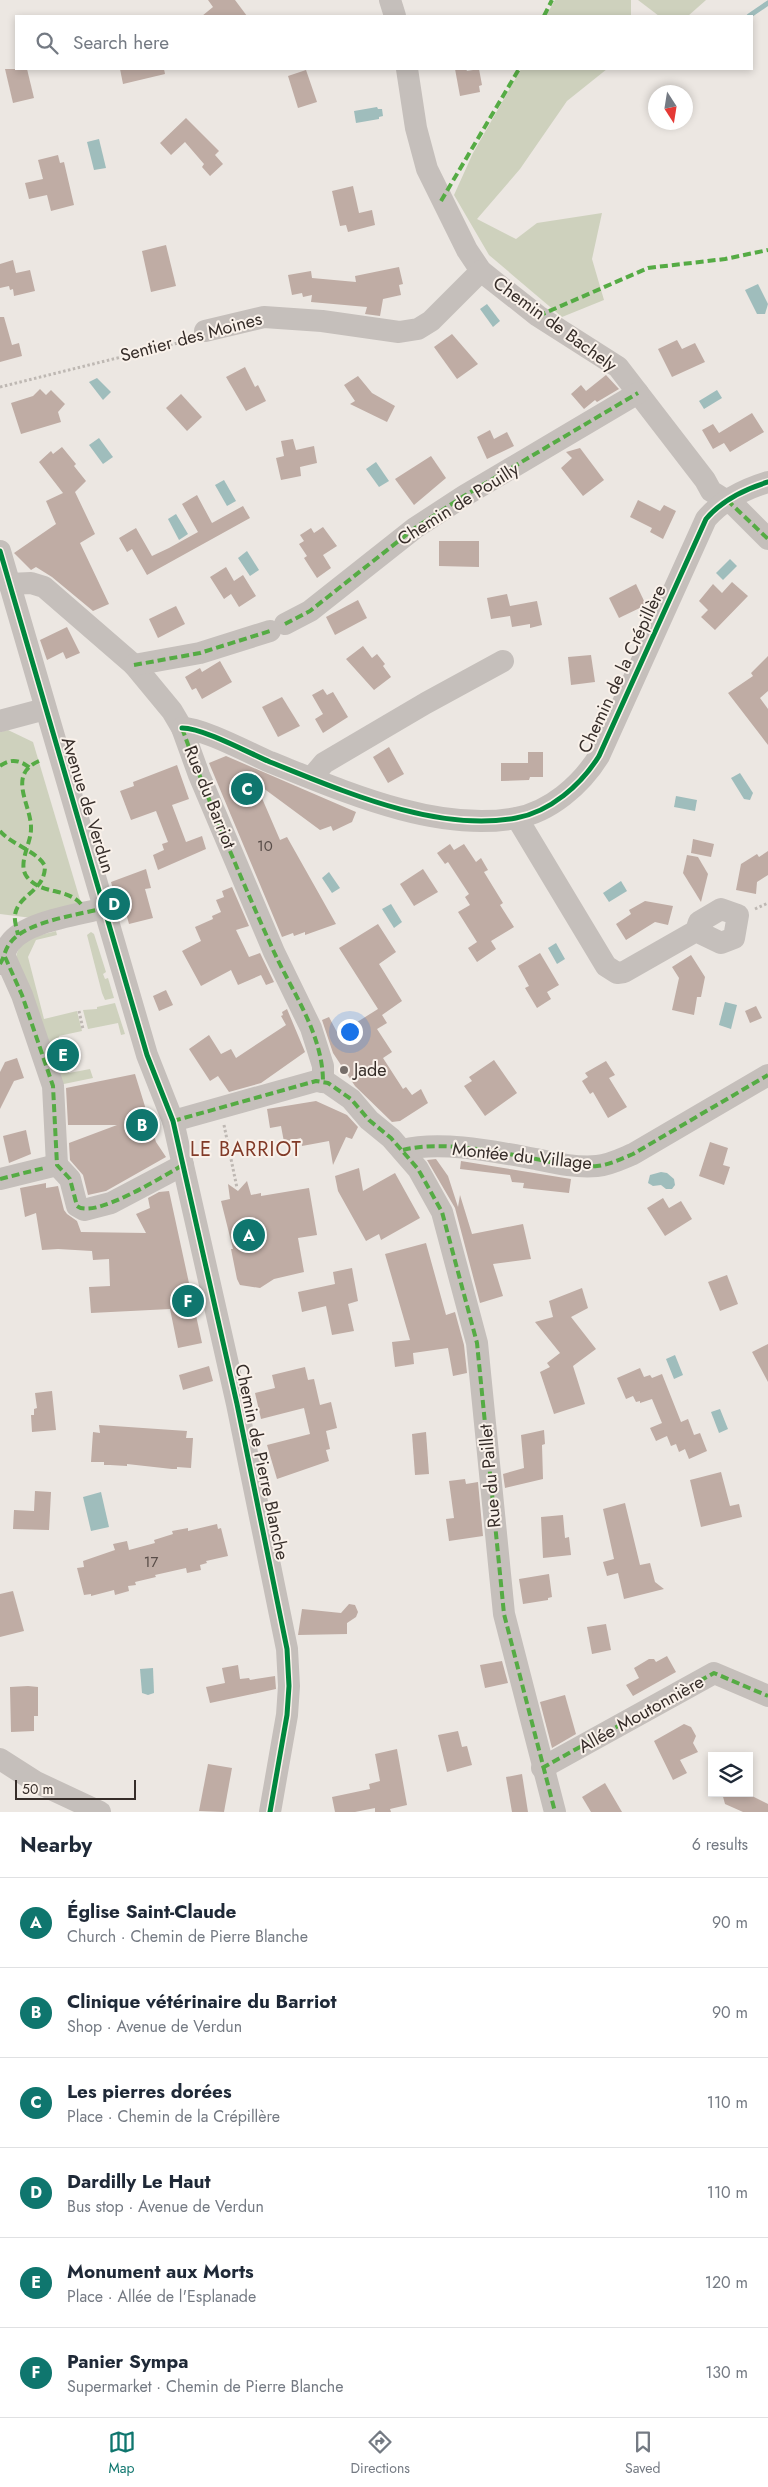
<!DOCTYPE html>
<meta charset="utf-8">
<style>
body{margin:0;font-family:Jost,sans-serif;background:#f2f2f3;color:#1f2937}
.controls{position:absolute;right:15px;bottom:15px;display:grid;overflow:hidden;border-radius:0px;box-shadow:0 2px 8px #0003}
.controls button{width:45px;height:45px;display:grid;place-items:center;padding:0;border:0;border-bottom:1px solid #e0e1e3;background:#fff;color:#1f2937;font:25px sans-serif}
.compass{position:absolute;left:648px;top:85px;width:45px;height:45px;border-radius:50%;background:#fff;box-shadow:0 2px 8px #0003;rotate:168deg}
.scale{position:absolute;left:15px;bottom:12px;width:121px;box-sizing:border-box;padding-left:5px;border:2px solid #362d29;border-top:0;font-size:14px;line-height:18px;white-space:nowrap;color:#362d29;-webkit-text-stroke:4px #f9f1ea;paint-order:stroke}
.you{position:absolute;left:349px;top:1031px;width:18px;height:18px;margin:-12px;border:4px solid #fff;border-radius:50%;background:#1a73e8;box-shadow:0 0 0 8px #1a73e833}
.badge{display:grid;place-items:center;width:32px;height:32px;border-radius:50%;background:#0f766e;color:#fff;font-size:16px;font-weight:700}
.pin{position:absolute;translate:-50% -50%;border:2px solid #fff;box-shadow:0 1px 5px #0006}
.list{margin:0;padding:0;list-style:none}
h2{display:flex;justify-content:space-between;align-items:center;height:65px;margin:0;padding:0 20px;font-size:21px}
h2 small{font-size:16px;font-weight:400;color:#747a83}
.list li{display:grid;grid-template-columns:32px 1fr auto;gap:15px;align-items:center;box-sizing:border-box;height:90px;padding:0 20px;border-top:1px solid #e0e1e3}
.list b{display:block;font-size:19px;white-space:nowrap}
.list p{margin:0;font-size:16px;white-space:nowrap;color:#747a83}
.list em{font-size:16px;font-style:normal;color:#747a83}
.icon{flex:none;width:28px;height:28px;fill:none;stroke:currentColor;stroke-width:2;stroke-linecap:round;stroke-linejoin:round}
.map{position:relative;flex:none;width:768px;height:1812px;overflow:hidden}
.search{position:absolute;background:#fff;box-shadow:0 2px 8px #0003;left:15px;right:15px;top:15px;height:55px;display:flex;align-items:center;gap:12px;box-sizing:border-box;padding:0 18px;border-radius:0px;color:#747a83;font-size:19px}
.sheet{height:605px;background:#fff}
nav{display:flex;justify-content:space-around;align-items:center;box-sizing:border-box;height:70px;border-top:1px solid #e0e1e3;background:#fff;font-size:14px;color:#747a83}
nav a{display:grid;justify-items:center;gap:2px}
nav .on{color:#0f766e}
.map>svg:first-child{display:block}
</style>
<div class="map">
<svg width="768" height="1812" viewBox="0 0 768 1812">
<rect width="100%" height="100%" fill="#ece7e2"/>
<!-- green -->
<g fill="#ced1bd">
<polygon points="555,0 631,0 631,16 546,16"/>
<polygon points="638,0 706,0 688,16 659,16"/>
<polygon points="521,69 607,69 567,101 520,169 477,219 516,239 537,223 602,213 592,259 604,300 562,317 489,255 454,195 473,153"/>
<polygon points="8,730 33,742 81,903 32,918 0,914 0,732"/>
<path d="M56 931 57 935 36 940 28 957 44 1019 77 1011 82 1031 59 1036 69 1073 90 1069 93 1078 59 1085 16 958C19 937 39 936 56 931Z"/>
<polygon points="91,932 94,934 106,972 103,974 105,979 108,978 114,998 105,1000 102,993 87,935"/>
<polygon points="115,1003 125,1034 121,1035 118,1023 88,1029 83,1010 97,1009 97,1007"/>
</g>
<!-- water -->
<g fill="#9fbdbc">
<polygon points="377,107 378,109 382,109 383,116 379,117 379,119 356,123 354,111"/>
<polygon points="99,139 106,168 94,170 87,142"/>
<polygon points="758,284 768,304 765,314 757,314 745,290"/>
<polygon points="487,304 500,321 493,327 480,309"/>
<polygon points="97,378 111,392 103,400 89,382"/>
<polygon points="717,390 722,398 704,409 699,401"/>
<polygon points="99,438 113,457 103,464 89,445"/>
<polygon points="376,462 389,481 379,487 366,469"/>
<polygon points="224,480 236,501 227,506 215,485"/>
<polygon points="176,514 188,534 179,540 168,519"/>
<polygon points="247,551 259,570 250,576 238,558"/>
<polygon points="730,559 737,566 723,580 716,573"/>
<polygon points="740,773 753,793 750,800 744,799 731,778"/>
<polygon points="676,796 697,800 695,811 674,807"/>
<polygon points="329,872 340,888 332,893 322,878"/>
<polygon points="621,881 627,891 609,902 603,893"/>
<polygon points="391,904 402,922 394,928 382,909"/>
<polygon points="556,943 565,959 557,964 548,948"/>
<polygon points="725,1002 737,1005 731,1029 719,1025"/>
<polygon points="661,1172 667,1173 674,1179 675,1185 672,1189 666,1189 661,1185 653,1186 648,1183 650,1175"/>
<polygon points="675,1355 683,1375 674,1379 666,1359"/>
<polygon points="720,1409 728,1429 719,1433 711,1412"/>
<polygon points="101,1492 109,1527 91,1531 83,1497"/>
<polygon points="153,1668 154,1693 148,1695 142,1693 140,1669"/>
</g>
<g fill="none" stroke-linecap="round" stroke-linejoin="round">
<!-- stream -->
<polyline stroke="#9fbdbc" stroke-width="5" points="749,16 768,3"/>
</g>
<!-- building -->
<g fill="#bfaca4">
<polygon points="208,0 235,0 247,16 202,16 213,7"/>
<polygon points="5,69 27,69 34,98 13,103"/>
<polygon points="120,69 164,69 165,74 123,84"/>
<polygon points="455,69 466,69 467,71 479,69 482,85 479,86 480,92 460,96"/>
<polygon points="306,70 317,102 298,108 288,76"/>
<polygon points="186,118 219,151 215,155 223,164 210,176 202,167 204,164 185,142 171,155 160,143"/>
<polygon points="58,155 60,163 64,162 74,205 51,211 47,195 29,199 25,183 43,179 38,160"/>
<polygon points="353,186 359,213 372,210 375,225 348,232 346,225 340,226 332,191"/>
<polygon points="166,245 176,286 151,292 142,251"/>
<polygon points="13,260 16,273 30,270 35,291 14,296 13,289 10,290 9,286 0,288 0,264"/>
<polygon points="399,267 403,284 399,285 401,295 383,299 380,316 365,314 367,307 311,302 312,295 303,297 302,293 292,295 288,275 311,271 312,278 356,282 355,276"/>
<polygon points="0,317 4,317 12,345 19,343 22,356 0,362"/>
<polygon points="452,334 478,364 457,379 434,347"/>
<polygon points="677,340 682,349 695,343 705,362 672,377 658,349"/>
<polygon points="245,367 255,387 258,385 266,401 246,411 226,377"/>
<polygon points="606,375 619,389 597,402 588,393 595,400 584,409 571,394 581,385 586,391"/>
<polygon points="358,376 372,393 395,406 387,422 350,404 355,401 344,385"/>
<polygon points="40,389 46,395 51,390 65,404 58,412 61,422 21,434 11,403 33,396"/>
<polygon points="181,394 202,417 187,431 166,408"/>
<polygon points="752,413 764,432 730,452 724,443 713,449 702,430 713,424 719,433"/>
<polygon points="490,430 494,439 507,432 514,446 487,459 477,437"/>
<polygon points="293,439 296,450 314,446 317,463 300,467 301,476 281,480 276,458 284,456 281,441"/>
<polygon points="62,447 76,464 74,466 86,481 75,492 95,534 80,543 109,604 93,611 52,577 36,567 31,570 14,553 56,524 46,501 63,493 39,462 51,451 53,454"/>
<polygon points="580,448 604,480 583,496 561,468 572,458 566,452"/>
<polygon points="431,456 446,478 414,505 395,479"/>
<polygon points="197,495 212,523 243,506 250,518 147,575 132,549 127,552 119,538 136,528 152,556 169,548 198,532 182,504"/>
<polygon points="638,500 660,511 664,505 676,511 663,539 650,532 652,528 630,517"/>
<polygon points="323,527 337,546 323,555 331,568 317,578 304,558 307,556 299,544 304,541 300,535 311,528 314,533"/>
<polygon points="439,541 479,541 479,567 439,566"/>
<polygon points="226,567 234,581 243,575 256,596 239,607 231,594 224,599 210,577"/>
<polygon points="732,582 748,596 715,630 701,617 708,610 699,601 713,584 722,593"/>
<polygon points="636,584 646,605 619,618 609,598"/>
<polygon points="507,594 510,606 537,601 542,625 530,628 530,624 512,627 510,616 491,619 487,598"/>
<polygon points="358,600 367,618 335,635 326,617"/>
<polygon points="176,606 185,624 158,638 149,619"/>
<polygon points="67,627 80,653 66,659 63,652 47,660 40,640"/>
<polygon points="363,646 372,658 377,654 385,664 383,666 391,677 374,690 346,659"/>
<polygon points="591,655 595,682 571,685 568,657"/>
<polygon points="768,656 768,691 760,698 768,709 768,745 728,693 753,676 751,673"/>
<polygon points="220,661 232,682 202,699 196,688 192,690 185,677 200,668 202,672"/>
<polygon points="323,689 327,695 333,692 348,717 323,733 315,719 323,714 312,695"/>
<polygon points="282,697 300,726 278,737 262,707"/>
<polygon points="389,747 404,774 388,783 373,757"/>
<polygon points="528,752 543,752 543,777 530,777 529,780 501,781 501,763 528,763"/>
<polygon points="226,756 356,812 352,822 333,831 331,826 320,830 255,782 280,840 287,837 336,924 305,935 305,932 294,936 293,933 282,937 209,763"/>
<polygon points="177,765 189,799 172,805 186,842 202,836 206,849 158,870 153,855 164,850 162,844 168,842 156,811 131,820 120,791 134,786 133,782"/>
<polygon points="693,839 714,844 711,857 691,853"/>
<polygon points="450,844 454,850 464,844 476,862 481,858 488,870 484,872 503,903 500,905 514,927 491,941 496,949 477,962 468,948 477,942 458,912 470,905 465,897 469,894 448,862 445,864 437,853"/>
<polygon points="768,851 768,875 757,882 756,894 736,890 741,864 757,854 759,857"/>
<polygon points="687,855 698,857 708,874 701,902 683,873"/>
<polygon points="146,869 151,888 145,889 153,918 129,924 124,906 118,908 111,882"/>
<polygon points="423,869 438,892 414,906 400,884"/>
<polygon points="232,887 249,926 236,930 249,957 260,953 274,982 266,985 261,975 238,985 231,970 201,986 182,951 201,941 195,927 213,919 212,916 221,912 216,900 224,897 222,891"/>
<polygon points="645,901 673,906 668,925 655,922 626,940 616,924 631,914 629,910"/>
<polygon points="378,924 396,952 379,964 402,1001 382,1015 387,1023 377,1029 392,1052 383,1058 403,1089 406,1087 412,1095 421,1089 428,1103 400,1121 392,1122 355,1086 333,1053 322,1020 329,1017 338,1034 378,1009 339,948"/>
<polygon points="540,953 559,985 547,992 551,999 537,1008 525,988 529,986 518,966"/>
<polygon points="691,955 705,977 701,997 697,997 694,1015 672,1010 679,978 672,967"/>
<polygon points="166,990 173,1005 159,1011 153,996"/>
<polygon points="756,1006 762,1018 750,1023 745,1011"/>
<polygon points="287,1009 305,1052 261,1083 229,1092 218,1076 210,1081 189,1049 209,1035 221,1054 231,1049 236,1058 286,1025 281,1016 283,1015 282,1012"/>
<polygon points="17,1058 24,1078 14,1081 0,1109 0,1072 5,1062"/>
<polygon points="494,1060 517,1093 485,1116 464,1086 472,1081 469,1077"/>
<polygon points="606,1061 615,1075 609,1078 627,1107 608,1118 593,1092 590,1094 582,1081 588,1077 585,1073"/>
<polygon points="135,1074 156,1142 166,1157 106,1191 88,1195 83,1175 70,1160 69,1143 117,1125 68,1125 66,1088"/>
<polygon points="316,1101 347,1115 358,1127 352,1139 346,1137 333,1165 329,1141 302,1146 301,1138 284,1142 281,1126 270,1128 267,1109"/>
<polygon points="26,1130 31,1154 9,1163 3,1136"/>
<polygon points="710,1142 728,1148 723,1165 730,1167 724,1185 699,1176"/>
<polygon points="436,1159 448,1176 458,1207 460,1195 472,1234 523,1224 531,1259 493,1264 503,1296 480,1303 455,1208 427,1160"/>
<polygon points="461,1161 571,1179 569,1193 523,1188 524,1183 512,1182 510,1175 460,1169"/>
<polygon points="359,1168 363,1191 395,1173 420,1218 381,1240 379,1234 366,1241 338,1191 335,1176"/>
<polygon points="247,1181 251,1195 261,1193 261,1196 309,1188 317,1235 298,1238 304,1272 274,1279 260,1288 240,1285 237,1279 231,1249 233,1249 221,1201 230,1199 228,1184 238,1191"/>
<polygon points="46,1183 46,1188 58,1186 64,1210 67,1214 77,1221 81,1232 146,1233 136,1214 150,1208 148,1198 159,1192 169,1191 202,1343 178,1348 170,1309 91,1313 89,1287 110,1286 109,1259 93,1260 92,1251 58,1249 42,1250 36,1213 25,1217 20,1188"/>
<polygon points="663,1198 669,1208 681,1201 692,1219 665,1236 647,1208"/>
<polygon points="426,1243 446,1315 455,1312 464,1345 467,1373 453,1376 448,1348 413,1353 414,1364 395,1367 392,1342 410,1340 385,1254"/>
<polygon points="352,1268 358,1301 348,1304 354,1331 332,1335 326,1306 302,1312 298,1292 335,1284 333,1272"/>
<polygon points="727,1275 738,1304 720,1311 708,1282"/>
<polygon points="582,1288 588,1308 571,1317 596,1349 573,1366 585,1404 554,1414 540,1372 550,1367 547,1363 560,1353 535,1322 553,1317 549,1301"/>
<polygon points="768,1344 768,1382 752,1352"/>
<polygon points="209,1366 213,1381 183,1390 179,1375"/>
<polygon points="305,1367 308,1380 314,1379 320,1405 331,1402 337,1428 326,1431 330,1449 326,1450 329,1461 277,1479 267,1445 310,1434 304,1408 261,1419 255,1393 275,1388 272,1375"/>
<polygon points="640,1368 644,1377 650,1375 652,1378 662,1374 681,1422 688,1419 694,1435 700,1433 707,1451 689,1459 685,1449 679,1452 676,1444 671,1446 667,1436 656,1441 650,1428 662,1423 652,1399 640,1403 640,1401 636,1402 633,1396 626,1399 617,1378"/>
<polygon points="52,1391 56,1430 32,1432 31,1415 34,1415 34,1409 37,1408 35,1393"/>
<polygon points="99,1425 187,1431 186,1438 193,1438 191,1468 177,1467 177,1469 172,1469 127,1464 127,1466 110,1465 104,1465 104,1462 91,1462 93,1432 100,1433"/>
<polygon points="544,1430 545,1444 542,1445 543,1479 505,1488 503,1474 524,1468 521,1435"/>
<polygon points="426,1432 429,1474 415,1475 412,1434"/>
<polygon points="721,1472 730,1506 739,1504 742,1517 701,1527 690,1480"/>
<polygon points="465,1479 466,1484 478,1482 483,1536 449,1541 446,1519 454,1518 449,1481"/>
<polygon points="35,1491 51,1492 49,1530 13,1529 14,1510 34,1511"/>
<polygon points="625,1503 640,1565 650,1563 655,1582 664,1589 624,1599 618,1573 607,1576 603,1562 614,1559 603,1509"/>
<polygon points="563,1515 565,1538 569,1537 571,1555 543,1558 541,1517"/>
<polygon points="217,1524 218,1529 221,1528 228,1556 206,1561 207,1563 200,1565 201,1570 187,1573 186,1568 155,1575 156,1577 135,1582 136,1585 128,1586 129,1591 115,1595 114,1590 91,1596 91,1594 84,1595 77,1568 84,1567 83,1561 115,1550 113,1544 127,1541 129,1550 155,1543 154,1540 173,1534 172,1531 188,1528 188,1531"/>
<polygon points="549,1574 552,1597 548,1598 548,1600 523,1604 519,1579"/>
<polygon points="13,1591 24,1631 0,1637 0,1594"/>
<polygon points="349,1604 355,1605 358,1612 356,1617 347,1623 347,1634 298,1635 302,1609 341,1613"/>
<polygon points="606,1624 611,1650 592,1654 587,1627"/>
<polygon points="667,1656 676,1672 633,1696 626,1685 639,1678 634,1668 649,1659 654,1659 656,1662"/>
<polygon points="502,1661 508,1683 485,1688 480,1665"/>
<polygon points="238,1665 240,1679 249,1678 250,1680 275,1676 276,1689 210,1703 206,1687 225,1683 222,1668"/>
<polygon points="28,1686 38,1687 38,1716 34,1716 34,1731 11,1732 10,1687"/>
<polygon points="565,1695 576,1734 552,1748 540,1702"/>
<polygon points="684,1724 691,1727 696,1736 693,1743 698,1752 680,1760 687,1773 673,1780 654,1741"/>
<polygon points="458,1731 462,1747 467,1746 472,1765 447,1772 438,1735"/>
<polygon points="397,1749 407,1805 390,1809 391,1812 375,1812 375,1808 355,1812 335,1812 332,1797 370,1789 369,1784 380,1781 375,1754"/>
<polygon points="208,1764 232,1768 224,1812 199,1811"/>
<polygon points="522,1774 528,1812 512,1812 506,1777"/>
<polygon points="605,1783 622,1812 591,1812 582,1797"/>
<polygon points="722,1793 746,1793 768,1804 768,1812 743,1812 725,1804"/>
</g>
<g fill="none" stroke-linecap="round" stroke-linejoin="round">
<!-- path -->
<g stroke="#beb8b3" stroke-width="3" stroke-dasharray="2.5 2.5" stroke-linecap="butt">
<polyline points="0,387 190,340"/>
<polyline points="755,909 768,903"/>
<polyline points="79,1011 83,1029"/>
<polyline points="224,1125 237,1188"/>
</g>
<!-- minor -->
<g stroke="#c5bfbb" stroke-width="22">
<polyline points="390,0 395,16"/>
<polyline points="407,69 416,128 427,169 467,250 481,271 538,316 618,367 705,480 711,491 735,506 768,539"/>
<polyline points="205,331 264,317 322,321 399,332 418,329 431,321 481,271"/>
<polyline points="0,551 147,1055 173,1121 237,1404 287,1649 289,1686 287,1715 270,1812"/>
<polyline points="9,584 31,583 44,587 134,665 172,711 182,728 199,775 274,952 311,1028 323,1066 323,1082"/>
<polyline points="285,624 310,611 415,528 464,496 638,393"/>
<polyline points="134,665 200,653 270,631"/>
<polyline points="0,721 45,709"/>
<path d="M182 728C203 728 249 753 270 762 343 791 437 833 516 818 550 812 581 785 599 756L706 519C722 500 745 489 768 482"/>
<polyline points="312,777 324,763 426,703 503,661"/>
<polyline points="517,818 606,966 617,973 624,972 696,931 721,943 734,938 738,915 721,909 699,922 696,931"/>
<polyline points="5,957 22,995 53,1086 57,1165"/>
<path d="M0 964C4 958 5 949 10 943 26 921 79 915 104 908"/>
<polyline points="173,1121 316,1081 328,1083 351,1099 369,1120 391,1138 418,1169 442,1212 477,1343 504,1614 555,1812"/>
<path d="M403 1150C441 1140 497 1152 536 1159 555 1163 576 1168 597 1166 609 1165 621 1159 633 1154L768 1075"/>
<polyline points="57,1165 70,1179 77,1206 84,1210 111,1203 183,1165"/>
<polyline points="0,1179 57,1165"/>
<polyline points="0,1759 36,1782 100,1812"/>
<polyline points="542,1768 714,1673 768,1696"/>
</g>
<!-- quiet -->
<g stroke="#55ab44" stroke-width="4" stroke-dasharray="8 4" stroke-linecap="butt">
<polyline points="544,16 552,0"/>
<polyline points="441,201 519,69"/>
<polyline points="538,316 648,268 725,259 768,250"/>
<polyline points="727,500 768,539"/>
<polyline points="285,624 310,611 415,528 464,496 638,393"/>
<polyline points="134,665 200,653 270,631"/>
<path d="M182 728C209 803 241 879 274 952 293 993 323 1035 323 1082"/>
<path d="M39 761C6 775 32 806 31 829 31 844 17 864 27 877 41 895 66 887 81 904"/>
<path d="M0 766C11 758 20 760 30 768"/>
<path d="M0 831C13 846 36 850 45 866 45 892 18 894 15 915 14 921 17 929 18 935"/>
<path d="M5 957 22 995 53 1086 57 1165 70 1179 77 1206C94 1220 165 1175 183 1165"/>
<path d="M0 964C4 958 5 949 10 943 26 921 79 915 104 908"/>
<polyline points="173,1121 316,1081 328,1083 351,1099 369,1120 391,1138 418,1169 442,1212 477,1343 504,1614 555,1812"/>
<path d="M403 1150C441 1140 497 1152 536 1159 555 1163 576 1168 597 1166 609 1165 621 1159 633 1154L768 1075"/>
<polyline points="0,1179 44,1168"/>
<polyline points="542,1768 714,1673 768,1696"/>
</g>
<defs>
<g id="cycleway">
<polyline points="0,551 147,1055 173,1121 237,1404 287,1649 289,1686 287,1715 270,1812"/>
<path d="M182 728C203 728 249 753 270 762 343 791 437 833 516 818 550 812 581 785 599 756L706 519C722 500 745 489 768 482"/>
</g>
</defs>
<!-- cycleway casing -->
<use href="#cycleway" stroke="#f9f1ea" stroke-width="8"/>
<!-- cycleway -->
<use href="#cycleway" stroke="#00873e" stroke-width="5"/>
</g>
<!-- markers -->
<circle fill="#766e6a" stroke="#f9f1ea" stroke-width="2" cx="344" cy="1070" r="5"/>
<g text-anchor="middle" dominant-baseline="central" stroke-width="4" stroke-linejoin="round" paint-order="stroke">
<!-- number labels -->
<g font-size="15" fill="#584d48">
<text x="265" y="846">10</text>
<text x="151" y="1562">17</text>
</g>
<!-- street labels -->
<g font-size="18" fill="#362d29" stroke="#f9f1ea">
<text transform="translate(555 324) rotate(36)">Chemin de Bachely</text>
<text transform="translate(191 337) rotate(-15)">Sentier des Moines</text>
<text transform="translate(458 504) rotate(-32)">Chemin de Pouilly</text>
<text transform="translate(622 669) rotate(-65)">Chemin de la Crépillère</text>
<text transform="translate(210 797) rotate(68)">Rue du Barriot</text>
<text transform="translate(88 805) rotate(73)">Avenue de Verdun</text>
<text transform="translate(522 1156) rotate(6)">Montée du Village</text>
<text transform="translate(262 1462) rotate(78)">Chemin de Pierre Blanche</text>
<text transform="translate(490 1476) rotate(-95)">Rue du Paillet</text>
<text transform="translate(641 1714) rotate(-29)">Allée Moutonnière</text>
</g>
<!-- poi labels -->
<g font-size="18" fill="#362d29" stroke="#f9f1ea" text-anchor="start">
<text x="354" y="1070">Jade</text>
</g>
<!-- quarter labels -->
<g font-size="20" letter-spacing="1" fill="#813a27" stroke="#f9f1ea">
<text x="246" y="1149">LE BARRIOT</text>
</g>
</g>
</svg>
<div class="controls">
<button><svg class="icon" aria-label="layers" viewBox="0 0 24 24"><path d="M12 4l9 5-9 5-9-5zM3 14l9 5 9-5"/></svg></button>
</div>
<svg class="compass" viewBox="-18 -18 36 36"><path d="M0-13l5 13h-10z" fill="#e53935"/><path d="M0 13l5-13h-10z" fill="#747a83"/></svg>
<div class="scale">50 m</div>
<div class="you"></div>
<div class="pin badge" style="left:249px;top:1235px">A</div>
<div class="pin badge" style="left:142px;top:1125px">B</div>
<div class="pin badge" style="left:247px;top:789px">C</div>
<div class="pin badge" style="left:114px;top:904px">D</div>
<div class="pin badge" style="left:63px;top:1055px">E</div>
<div class="pin badge" style="left:188px;top:1301px">F</div>
<div class="search"><svg class="icon" aria-label="search" viewBox="0 0 24 24"><circle cx="10" cy="10" r="6"/><path d="M15 15l6 6"/></svg>Search here</div>
</div>
<section class="sheet">
<h2>Nearby<small>6 results</small></h2>
<ul class="list">
<li><span class="badge">A</span><div><b>Église Saint-Claude</b><p>Church · Chemin de Pierre Blanche</p></div><em>90 m</em></li>
<li><span class="badge">B</span><div><b>Clinique vétérinaire du Barriot</b><p>Shop · Avenue de Verdun</p></div><em>90 m</em></li>
<li><span class="badge">C</span><div><b>Les pierres dorées</b><p>Place · Chemin de la Crépillère</p></div><em>110 m</em></li>
<li><span class="badge">D</span><div><b>Dardilly Le Haut</b><p>Bus stop · Avenue de Verdun</p></div><em>110 m</em></li>
<li><span class="badge">E</span><div><b>Monument aux Morts</b><p>Place · Allée de l'Esplanade</p></div><em>120 m</em></li>
<li><span class="badge">F</span><div><b>Panier Sympa</b><p>Supermarket · Chemin de Pierre Blanche</p></div><em>130 m</em></li>
</ul>
</section>
<nav>
<a class="on"><svg class="icon" aria-label="map" viewBox="0 0 24 24"><path d="M3 6l6-2 6 2 6-2v14l-6 2-6-2-6 2zM9 4v14M15 6v14"/></svg>Map</a>
<a><svg class="icon" aria-label="directions" viewBox="0 0 24 24"><path d="M12 3l9 9-9 9-9-9zM9 14v-3h6M13 9l2 2-2 2"/></svg>Directions</a>
<a><svg class="icon" aria-label="saved" viewBox="0 0 24 24"><path d="M7 4h10v16l-5-4-5 4z"/></svg>Saved</a>
</nav>
